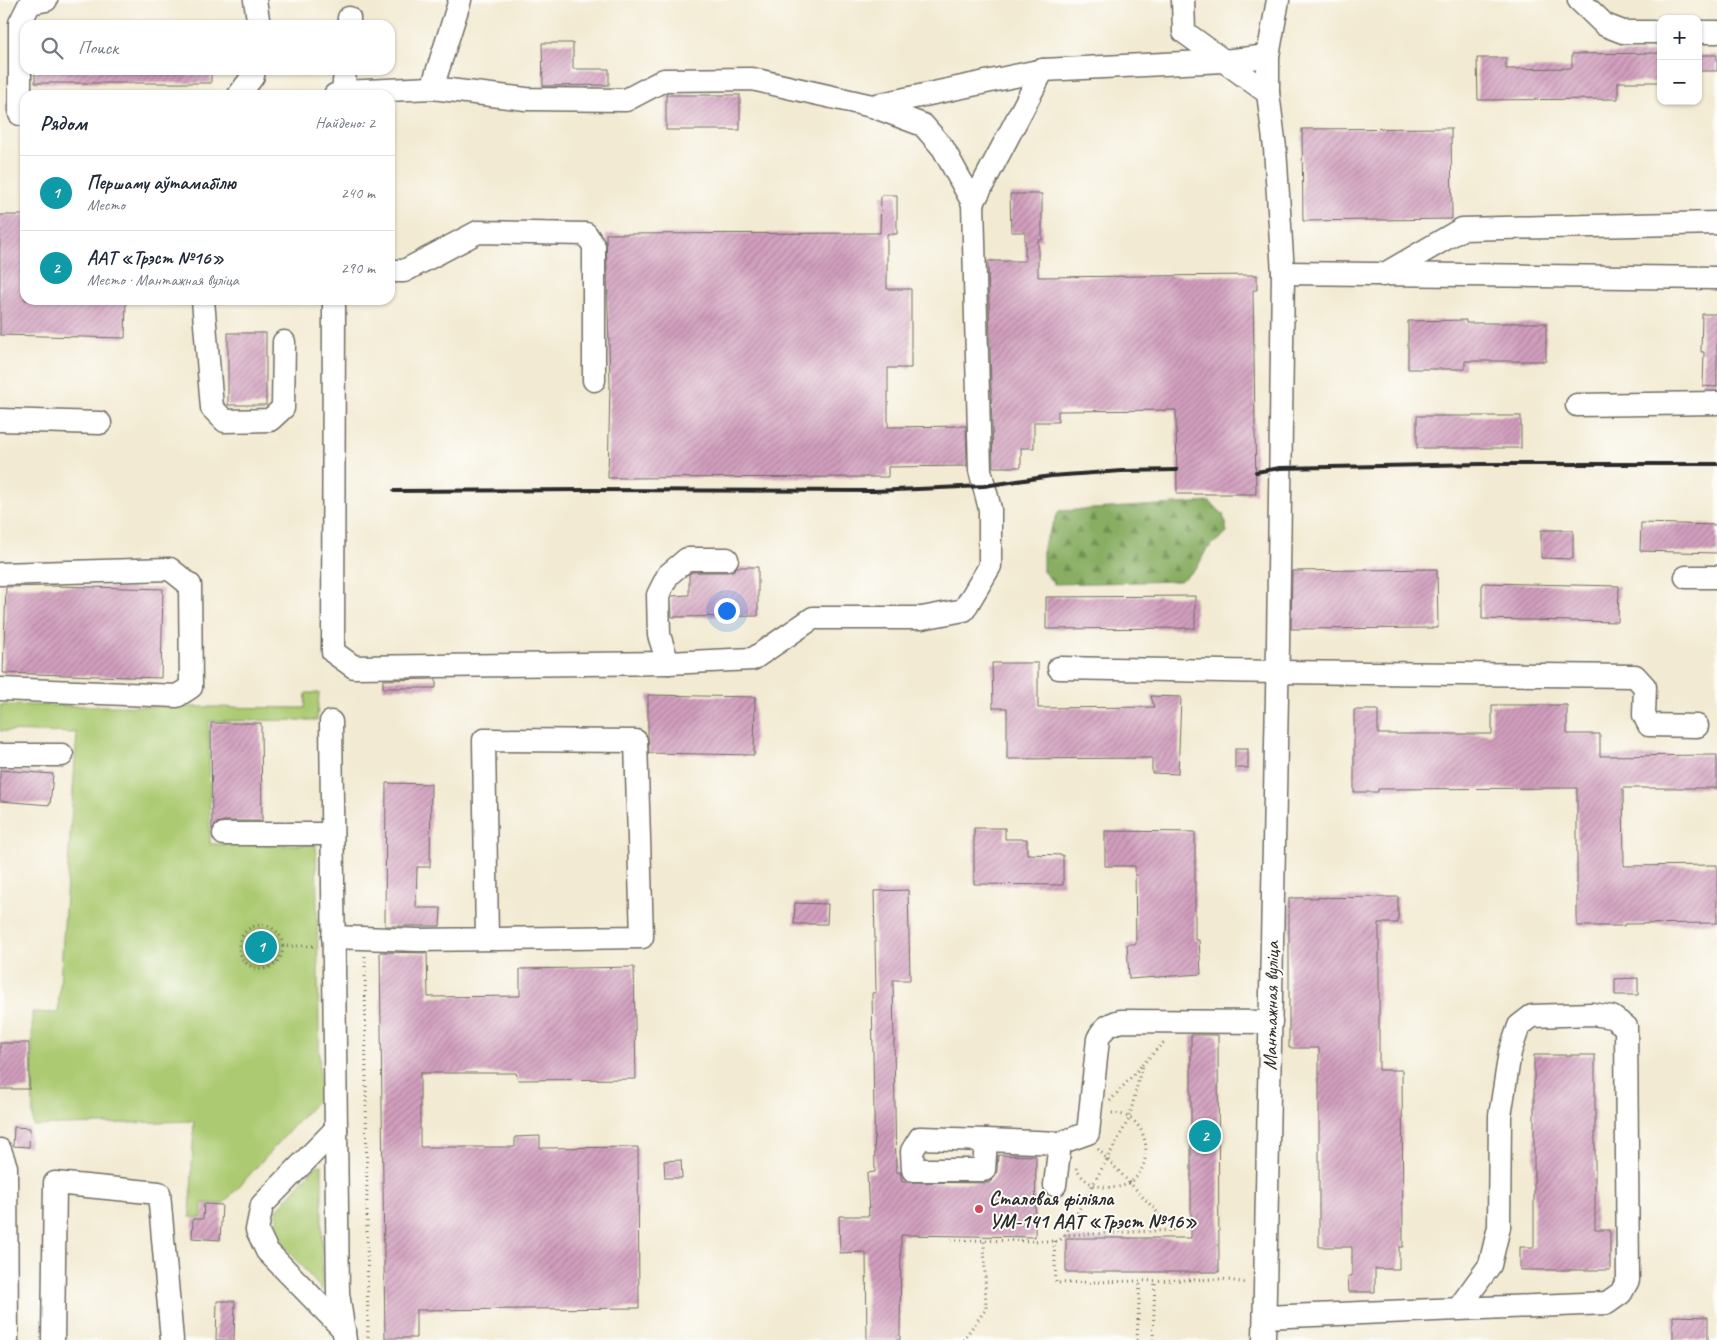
<!DOCTYPE html>
<html lang="ru">
<meta charset="utf-8">
<style>
body{margin:0;font-family:Caveat,sans-serif;background:#f2f2f3;color:#1f2937}
.controls{position:absolute;right:15px;top:15px;display:grid;overflow:hidden;border-radius:10px;box-shadow:0 1px 4px #0004}
.controls button{width:45px;height:45px;display:grid;place-items:center;padding:0;border:0;border-bottom:1px solid #e0e1e3;background:#fff;color:#1f2937;font:25px sans-serif}
.you{position:absolute;left:726px;top:610px;width:18px;height:18px;margin:-12px;border:4px solid #fff;border-radius:50%;background:#1a73e8;box-shadow:0 0 0 8px #1a73e833}
.badge{display:grid;place-items:center;width:32px;height:32px;border-radius:50%;background:#0f766e;color:#fff;font-size:16px;font-weight:700}
.pin{position:absolute;translate:-50% -50%;border:2px solid #fff;box-shadow:0 1px 5px #0006}
.list{margin:0;padding:0;list-style:none}
h2{display:flex;justify-content:space-between;align-items:center;height:65px;margin:0;padding:0 20px;font-size:21px}
h2 small{font-size:16px;font-weight:400;color:#747a83}
.list li{display:grid;grid-template-columns:32px 1fr auto;gap:15px;align-items:center;box-sizing:border-box;height:75px;padding:0 20px;border-top:1px solid #e0e1e3}
.list b{display:block;font-size:19px;white-space:nowrap}
.list p{margin:0;font-size:16px;white-space:nowrap;color:#747a83}
.list em{font-size:16px;font-style:normal;color:#747a83}
.icon{flex:none;width:28px;height:28px;fill:none;stroke:currentColor;stroke-width:2;stroke-linecap:round;stroke-linejoin:round}
.map{position:relative;flex:none;width:1717px;height:1340px;overflow:hidden}
.search{position:absolute;background:#fff;box-shadow:0 1px 4px #0004;left:20px;top:20px;width:375px;height:55px;display:flex;align-items:center;gap:12px;box-sizing:border-box;padding:0 18px;border-radius:15px;color:#747a83;font-size:19px}
.panel{position:absolute;background:#fff;box-shadow:0 1px 4px #0004;left:20px;top:90px;width:375px;height:215px;border-radius:15px}
.map>svg:first-child{display:block}
</style>
<div class="map">
<svg width="1717" height="1340" viewBox="0 0 1717 1340">
<defs>
<pattern id="forest-firs" width="22" height="20" patternUnits="userSpaceOnUse" patternTransform="scale(1.25)"><rect width="22" height="20" fill="#89ae63"/><path d="M5 1l3.5 6h-7zM16 11l3.5 6h-7z" fill="#708e52"/></pattern>
<pattern id="building-hatch" width="6" height="6" patternUnits="userSpaceOnUse" patternTransform="scale(1.25)"><rect width="6" height="6" fill="#d29fbe"/><path d="M-1 1l2-2M0 6l6-6M5 7l2-2" fill="none" stroke="#ab829b"/></pattern>
</defs>
<rect width="100%" height="100%" fill="#fdfcf7"/>
<filter id="ink" filterUnits="userSpaceOnUse"><feTurbulence type="fractalNoise" baseFrequency=".02" numOctaves="2"/><feDisplacementMap in="SourceGraphic" scale="10" xChannelSelector="R" yChannelSelector="G"/><feConvolveMatrix kernelMatrix="1 2 1 2 8 2 1 2 1" color-interpolation-filters="sRGB"/></filter>
<filter id="wash" filterUnits="userSpaceOnUse"><feTurbulence type="fractalNoise" baseFrequency=".0096" numOctaves="4" result="noise"/><feDisplacementMap in="SourceGraphic" scale="20" xChannelSelector="R" yChannelSelector="G"/><feGaussianBlur stdDeviation="1.12" result="paint"/><feColorMatrix in="noise" values="0 0 0 0 0 0 0 0 0 0 0 0 0 0 0 0 0 1.4 0 .05"/><feComposite in="paint" operator="in"/></filter>
<g filter="url(#wash)">
<rect width="100%" height="100%" fill="#f2ead2"/>
<!-- green -->
<g fill="#acca71" stroke="#6c7a4e">
<polygon points="306,693 319,693 317,720 209,721 210,844 316,845 320,1097 223,1204 202,1203 202,1218 190,1217 194,1121 33,1126 32,1012 58,1013 77,733 0,731 0,705 305,708"/>
<polygon points="322,1165 322,1290 276,1236 277,1210 316,1166"/>
</g>
<!-- forest -->
<polygon fill="url(#forest-firs)" stroke="#5a6c47" points="1210,502 1223,514 1227,532 1206,550 1197,568 1180,581 1054,584 1043,571 1043,546 1059,511"/>
<g id="blocks">
<!-- building -->
<g fill="url(#building-hatch)">
<polygon points="542,43 573,43 573,69 609,69 609,85 543,86"/>
<polygon points="1661,53 1661,82 1618,82 1618,99 1478,100 1477,58 1506,58 1506,69 1572,68 1572,54"/>
<rect x="1698" y="55" width="19" height="16"/>
<rect x="35" y="70" width="176" height="13"/>
<rect x="666" y="95" width="74" height="35"/>
<polygon points="1451,128 1452,219 1303,221 1302,129"/>
<polygon points="1010,194 1042,194 1042,240 1038,240 1038,277 1257,275 1257,290 1253,290 1256,494 1177,494 1176,410 1058,411 1058,422 1034,422 1034,448 1021,448 1021,467 993,467 988,261 1025,261 1025,232 1011,232"/>
<polygon points="881,195 897,195 897,234 887,234 887,289 911,289 911,368 888,368 888,427 966,426 967,466 888,467 888,477 608,478 610,385 606,234 880,233"/>
<polygon points="0,215 25,215 25,300 126,300 125,338 0,335"/>
<polygon points="1702,314 1717,314 1717,387 1703,386 1704,352 1701,352"/>
<polygon points="1466,320 1466,323 1546,323 1546,361 1465,361 1465,369 1408,369 1408,321"/>
<rect x="228" y="333" width="38" height="72"/>
<rect x="1417" y="416" width="104" height="32"/>
<polygon points="1641,523 1717,525 1717,553 1640,551"/>
<polygon points="1541,530 1573,530 1573,559 1541,558"/>
<polygon points="737,567 758,567 758,616 672,617 671,598 672,596 689,595 689,574 692,572 727,572 733,571"/>
<polygon points="1437,569 1438,628 1291,629 1292,571"/>
<polygon points="1482,583 1619,586 1618,622 1482,619"/>
<polygon points="54,586 163,589 161,678 3,673 6,587"/>
<polygon points="1195,596 1195,628 1046,629 1046,597"/>
<polygon points="992,663 1038,663 1038,708 1154,707 1151,696 1181,697 1178,774 1152,773 1152,758 1007,759 1007,708 993,708"/>
<polygon points="436,679 436,688 383,688 383,680"/>
<polygon points="648,695 755,697 754,755 649,753 648,736"/>
<polygon points="1492,705 1567,705 1567,734 1600,734 1600,756 1717,755 1717,788 1623,788 1624,866 1717,865 1717,923 1624,924 1624,926 1577,926 1577,788 1378,789 1378,792 1354,792 1354,710 1378,710 1378,734 1492,734"/>
<polygon points="211,723 261,723 262,821 224,821 217,823 212,830"/>
<rect x="1235" y="749" width="13" height="19"/>
<polygon points="0,770 53,774 50,805 0,801"/>
<polygon points="386,783 431,784 430,867 417,867 416,908 441,908 440,926 385,926"/>
<polygon points="974,828 1005,828 1005,839 1027,839 1027,854 1063,855 1063,885 974,884"/>
<polygon points="1105,831 1195,832 1195,940 1199,940 1201,974 1129,979 1127,944 1136,944 1135,866 1105,866"/>
<polygon points="908,890 910,980 893,980 896,1172 900,1172 902,1182 989,1183 995,1177 997,1171 998,1155 1036,1156 1035,1237 901,1235 900,1340 867,1340 866,1252 840,1253 839,1216 869,1216 867,1173 875,1172 872,993 876,992 874,891"/>
<polygon points="1398,897 1398,923 1379,923 1379,1070 1402,1070 1403,1247 1399,1247 1399,1269 1375,1269 1375,1292 1349,1292 1348,1276 1352,1276 1352,1247 1319,1247 1319,1048 1289,1048 1289,898"/>
<polygon points="795,903 828,904 827,924 794,924"/>
<polygon points="380,952 427,953 428,997 520,996 520,969 634,967 636,1079 518,1080 516,1073 420,1073 420,1147 515,1147 515,1137 540,1136 540,1148 638,1147 639,1308 416,1310 416,1338 385,1338"/>
<polygon points="1638,978 1638,995 1615,995 1615,979"/>
<polygon points="1191,1035 1218,1035 1219,1272 1066,1272 1066,1238 1191,1238"/>
<rect x="0" y="1043" width="29" height="46"/>
<polygon points="1534,1055 1595,1055 1595,1230 1610,1230 1610,1270 1520,1270 1520,1247 1534,1247"/>
<polygon points="14,1127 30,1128 29,1147 13,1146"/>
<polygon points="681,1160 682,1178 665,1178 664,1161"/>
<polygon points="204,1204 222,1205 220,1240 192,1238 193,1219 203,1219"/>
<polygon points="217,1301 235,1301 234,1340 216,1340"/>
<polygon points="1673,1316 1708,1317 1708,1340 1673,1340"/>
</g>
</g>
</g>
<g filter="url(#ink)">
<use href="#blocks" fill-opacity="0" stroke="#716e65" stroke-width="1"/>
<g fill="none" stroke-linecap="round" stroke-linejoin="round">
<defs>
<g id="minor">
<polyline points="255,0 259,25"/>
<polyline points="1183,0 1184,32 1268,93"/>
<polyline points="1579,0 1605,25 1623,32 1661,32"/>
<polyline points="349,25 349,18"/>
<polyline points="1698,32 1717,32"/>
<polyline points="432,88 460,0"/>
<polyline points="239,95 253,76 254,70"/>
<polyline points="335,95 343,92 432,88 526,99 626,100 664,80 752,79 872,106 1043,70 1224,61 1268,56"/>
<polyline points="343,95 345,70"/>
<polyline points="872,106 923,125 943,148 973,203"/>
<polyline points="20,114 20,23 30,3 46,0"/>
<polyline points="390,271 404,271 478,232 586,234 594,246 594,380"/>
<polyline points="1283,273 1717,278"/>
<polyline points="1383,275 1462,229 1717,223"/>
<polyline points="203,300 212,408 225,421 270,420 283,408 284,342"/>
<polyline points="334,300 333,652 354,667 668,663 753,659 813,618 922,618 964,610 990,566 990,509 980,470 973,203 1043,70"/>
<polyline points="1577,405 1717,403"/>
<polyline points="0,420 100,423"/>
<polyline points="0,574 170,569 190,585 191,687 177,696 0,689"/>
<polyline points="1686,577 1717,577"/>
<polyline points="668,663 659,635 658,595 668,575 687,559 727,559"/>
<polyline points="1059,668 1277,672 1635,676 1645,687 1644,715 1649,725 1697,726"/>
<polyline points="331,722 338,1293 345,1340"/>
<polyline points="0,755 62,755"/>
<polyline points="224,834 332,834"/>
<polyline points="333,937 418,940 642,937 636,741 484,740 487,939"/>
<polyline points="336,1129 262,1205 257,1230 267,1251 344,1330"/>
<polygon points="920,1138 986,1140 984,1170 913,1170 912,1151"/>
<path d="M986 1140 1060 1143 1088 1133 1098 1039C1103 1028 1109 1024 1121 1021L1271 1022"/>
<polyline points="0,1150 6,1167 7,1340"/>
<polyline points="1055,1185 1060,1143"/>
<polyline points="1265,1317 1607,1303 1621,1293 1628,1280 1626,1027 1612,1017 1592,1014 1532,1016 1519,1026 1510,1052 1500,1116 1499,1227 1490,1265 1458,1309"/>
<polyline points="53,1340 55,1183 159,1193 172,1340"/>
<polyline points="1264,1340 1278,646 1283,273 1275,148 1268,93 1268,56 1278,0"/>
</g>
</defs>
<!-- minor casing -->
<use href="#minor" stroke="#716e65" stroke-width="25"/>
<!-- path -->
<g stroke="#716e65" stroke-width="3" stroke-dasharray="1 4" stroke-linecap="butt">
<circle cx="261" cy="947" r="22"/>
<polyline points="282,946 316,946"/>
<polyline points="365,956 368,1340"/>
<polyline points="1142,1065 1166,1040"/>
<polyline points="1110,1101 1142,1065 1129,1119 1065,1235 1174,1230"/>
<polyline points="1098,1149 1174,1230"/>
<path d="M1076 1168C1081 1179 1092 1186 1104 1187 1158 1195 1160 1111 1109 1113"/>
<polyline points="951,1240 1059,1241 1065,1235"/>
<polyline points="1054,1241 1056,1283 1222,1279 1247,1283"/>
<polyline points="963,1340 986,1309 984,1240"/>
<polyline points="1137,1340 1140,1281"/>
<polyline points="1153,1340 1155,1281"/>
</g>
<!-- minor -->
<use href="#minor" stroke="#fff" stroke-width="22"/>
<!-- rail -->
<g stroke="#2b2b2b" stroke-width="4">
<polyline points="1256,472 1280,468 1481,464 1717,464"/>
<polyline points="394,491 589,490 874,491 984,486 1051,476 1122,471 1177,470"/>
</g>
</g>
</g>
<!-- markers -->
<circle fill="#d1495b" stroke="#fdfcf7" stroke-width="2" cx="979" cy="1209" r="5"/>
<g text-anchor="middle" dominant-baseline="central" stroke-width="4" stroke-linejoin="round" paint-order="stroke">
<!-- street labels -->
<g font-size="20" fill="#2b2b2b" stroke="#fdfcf7">
<text transform="translate(1271 1006) rotate(-89)">Мантажная вуліца</text>
</g>
<!-- poi labels -->
<g font-size="20" font-weight="bold" fill="#2b2b2b" stroke="#fdfcf7" text-anchor="start">
<text x="989" y="1198">Сталовая філіяла<tspan x="989" dy="23">УМ-141 ААТ «Трэст №16»</tspan></text>
</g>
</g>
</svg>
<div class="controls">
<button>+</button>
<button>−</button>
</div>
<div class="you"></div>
<div class="pin badge" style="left:261px;top:947px;background:#0f9aa8">1</div>
<div class="pin badge" style="left:1205px;top:1136px;background:#0f9aa8">2</div>
<div class="search"><svg class="icon" aria-label="search" viewBox="0 0 24 24"><circle cx="10" cy="10" r="6"/><path d="M15 15l6 6"/></svg>Поиск</div>
<section class="panel">
<h2>Рядом<small>Найдено: 2</small></h2>
<ul class="list">
<li><span class="badge" style="background:#0f9aa8">1</span><div><b>Першаму аўтамабілю</b><p>Место</p></div><em>240 m</em></li>
<li><span class="badge" style="background:#0f9aa8">2</span><div><b>ААТ «Трэст №16»</b><p>Место · Мантажная вуліца</p></div><em>290 m</em></li>
</ul>
</section>
</div>
